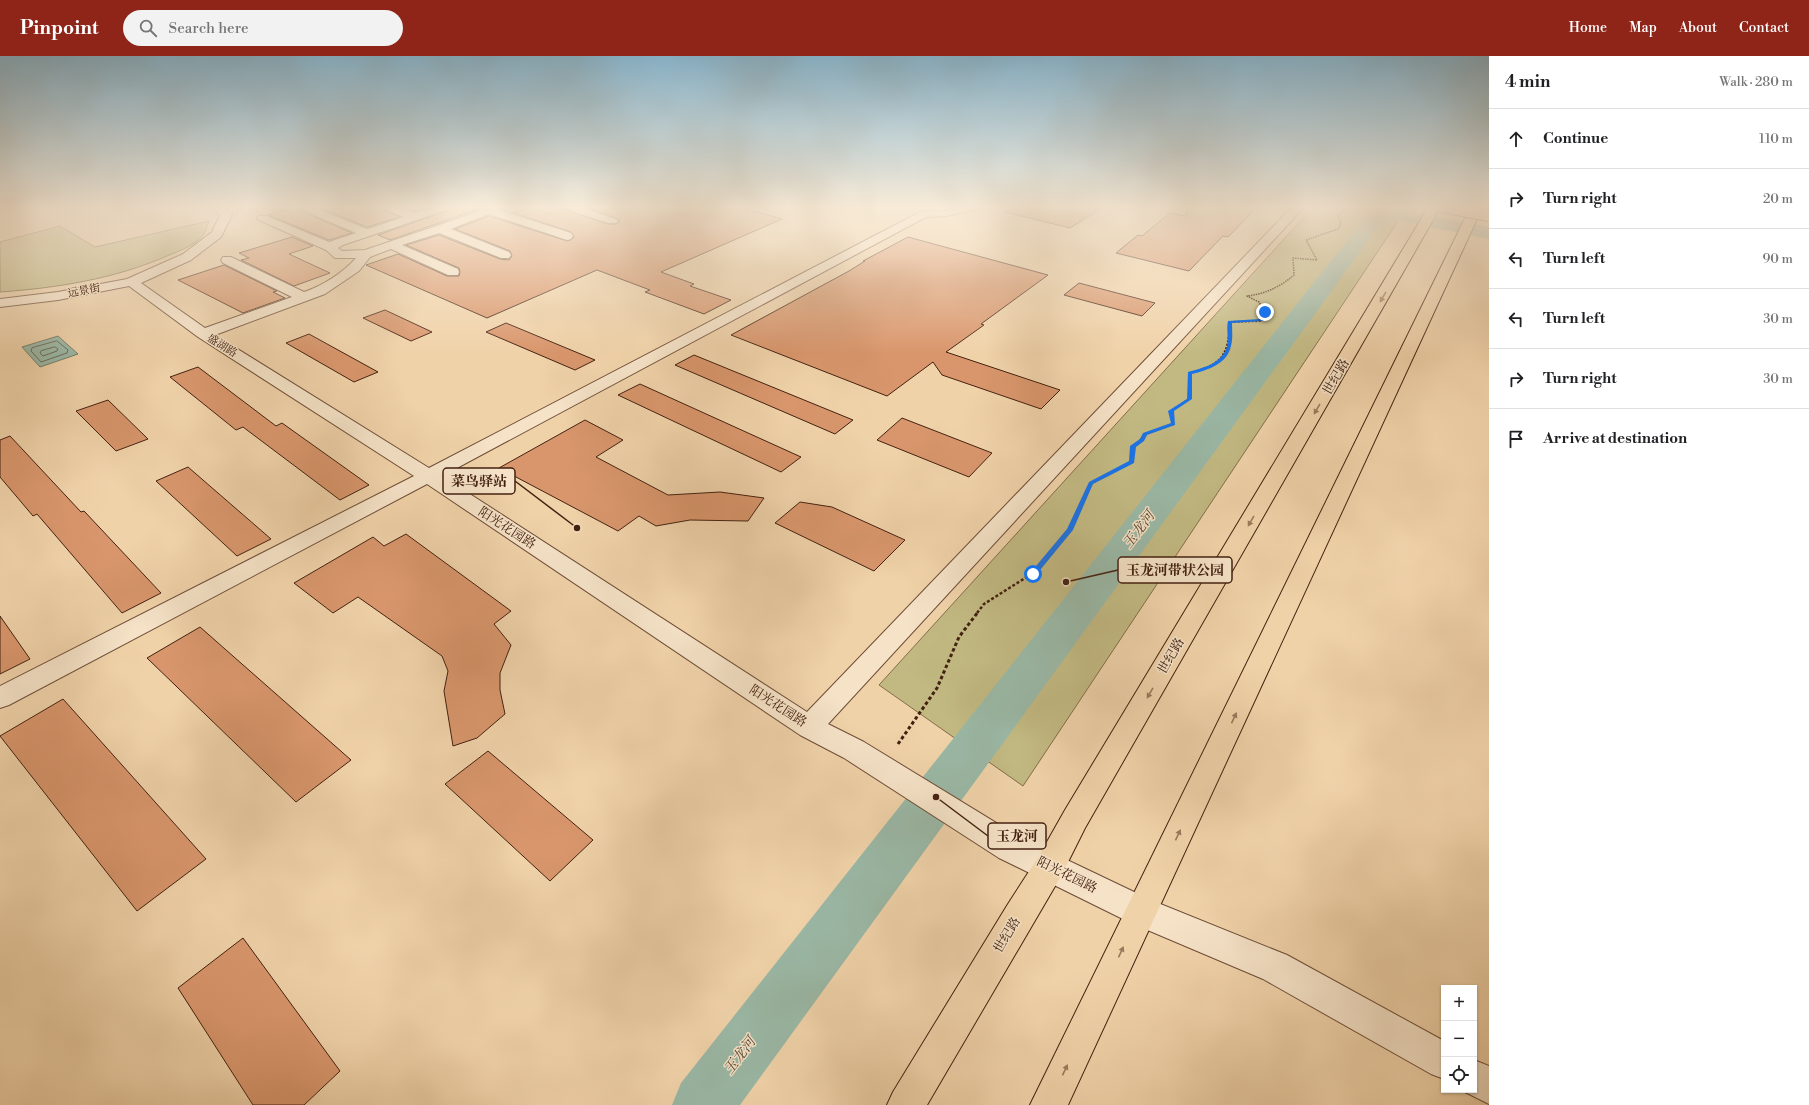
<!DOCTYPE html>
<meta charset="utf-8">
<style>
body{margin:0;font-family:"Libre Bodoni","Noto Serif SC",serif;background:#f2f2f2;color:#202124}
.controls{position:absolute;right:12px;bottom:12px;display:grid;overflow:hidden;border-radius:0px;box-shadow:0 1px 3px #0004}
.controls button{width:36px;height:36px;display:grid;place-items:center;padding:0;border:0;border-bottom:1px solid #e0e0e0;background:#fff;color:#202124;font:20px sans-serif}
.stop{position:absolute;width:12px;height:12px;margin:-9px;border:3px solid #1a73e8;border-radius:50%;background:#fff}
.stop.end{background:#1a73e8;border-color:#fff;box-shadow:0 1px 4px #0008}
.list{margin:0;padding:0;list-style:none}
h2{display:flex;justify-content:space-between;align-items:center;height:52px;margin:0;padding:0 16px;font-size:17px}
h2 small{font-size:13px;font-weight:400;color:#757577}
.list li{display:grid;grid-template-columns:26px 1fr auto;gap:12px;align-items:center;box-sizing:border-box;height:60px;padding:0 16px;border-top:1px solid #e0e0e0}
.list b{display:block;font-size:15px;white-space:nowrap}
.list em{font-size:13px;font-style:normal;color:#757577}
.icon{flex:none;width:22px;height:22px;fill:none;stroke:currentColor;stroke-width:2;stroke-linecap:round;stroke-linejoin:round}
.map{position:relative;flex:none;width:1489px;height:1049px;overflow:hidden}
header{display:flex;align-items:center;gap:24px;box-sizing:border-box;height:56px;padding:0 20px;background:#8f2418;color:#fff}
header strong{font-size:19px}
nav{display:flex;gap:22px;margin-inline-start:auto;font-size:14px}
.search{width:280px;height:36px;background:#f2f2f2;display:flex;align-items:center;gap:10px;box-sizing:border-box;padding:0 14px;border-radius:22px;color:#757577;font-size:15px}
main{display:flex}
aside{flex:1;background:#fff}
.map>svg:first-child{display:block}
</style>
<header>
<strong>Pinpoint</strong>
<div class="search"><svg class="icon" aria-label="search" viewBox="0 0 24 24"><circle cx="10" cy="10" r="6"/><path d="M15 15l6 6"/></svg>Search here</div>
<nav><a>Home</a><a>Map</a><a>About</a><a>Contact</a></nav>
</header>
<main>
<div class="map">
<svg width="1489" height="1049" viewBox="0 0 1489 1049">
<rect width="100%" height="100%" fill="#f0d2a9"/>
<filter id="stains"><feTurbulence type="fractalNoise" baseFrequency=".005" numOctaves="4"/><feColorMatrix values="0 0 0 0 .2 0 0 0 0 .09 0 0 0 0 .02 0 0 0 .5 -.17"/></filter>
<radialGradient id="worn" r=".72"><stop offset=".6" stop-color="#630" stop-opacity="0"/><stop offset="1" stop-color="#630" stop-opacity=".3"/></radialGradient>
<!-- green -->
<g fill="#c2b982" stroke="#826d49">
<polygon points="1314,150 1378,150 1404,156 1023,730 879,629"/>
<path d="M209 165C207 169 206 176 203 179 194 190 179 195 167 200 114 223 57 232 0 236V186L60 170 95 191Z"/>
</g>
<!-- water -->
<polygon fill="#9ab8a6" stroke="#777c6a" points="58,280 78,298 40,311 22,291"/>
<g fill="none" stroke-linecap="round" stroke-linejoin="round">
<!-- shore -->
<g stroke="#6e6c5b" stroke-width="1">
<polygon points="57,285 68,294 67,297 41,306 31,295 32,292"/>
<polygon points="55,291 58,293 57,295 43,300 40,297 41,295"/>
</g>
<!-- river -->
<polygon fill="#9ab8a6" fill-rule="evenodd" points="1399,153 1489,171 1489,183 1399,165 1389,166 1378,171 740,1049 672,1049 681,1027 1364,163 1378,157"/>
</g>
<!-- building -->
<g fill="#d9966c" stroke="#432110">
<polygon points="298,150 299,154 352,177 329,184 268,159"/>
<polygon points="315,150 378,150 381,153 400,161 367,171"/>
<polygon points="400,150 432,150 415,155"/>
<polygon points="456,150 478,150 479,153 390,184 378,179 452,153"/>
<polygon points="551,150 558,150 562,153 608,168 616,168 620,165 616,162 582,150 736,150 782,163 661,216 694,228 690,230 731,244 704,258 645,236 650,234 597,214 487,262 366,209 398,198 447,220 459,220 460,216 459,212 406,189 439,179 500,203 509,204 512,200 510,195 455,173 489,160 567,185 571,184 574,181 571,176 513,157 530,151 550,158"/>
<polygon points="1005,150 1105,150 1070,172 1005,156"/>
<polygon points="1187,150 1258,150 1228,181 1223,180 1189,215 1116,197 1138,179 1142,180 1170,157 1186,160"/>
<polygon points="292,181 313,190 289,198 330,217 294,230 241,204 249,202 239,197"/>
<polygon points="908,181 1048,219 981,268 984,269 946,296 1060,334 1041,353 942,319 933,306 887,340 731,279 849,215 865,205 863,205"/>
<polygon points="224,209 277,235 273,236 285,242 243,257 178,224"/>
<polygon points="1079,227 1155,247 1142,260 1064,239"/>
<polygon points="385,254 432,276 411,285 363,262"/>
<polygon points="506,267 595,304 575,314 486,276"/>
<polygon points="309,278 378,316 354,326 286,287"/>
<polygon points="694,299 853,364 835,378 675,309"/>
<polygon points="198,311 276,370 282,367 369,429 340,444 243,371 236,374 170,321"/>
<polygon points="640,328 801,401 781,416 618,339"/>
<polygon points="108,344 148,383 116,395 76,355"/>
<polygon points="902,362 992,397 969,421 877,384"/>
<polygon points="585,364 623,384 596,401 668,439 720,436 764,442 748,465 690,464 656,470 639,460 618,475 499,412"/>
<polygon points="10,380 81,456 84,455 161,537 122,557 37,458 33,460 0,421 0,384"/>
<polygon points="188,411 271,483 237,500 156,425"/>
<polygon points="800,446 832,451 905,484 874,515 775,467"/>
<polygon points="406,478 511,555 494,568 511,589 500,617 500,634 505,658 477,682 453,690 444,635 448,615 442,600 358,541 333,557 294,527 373,481 384,490"/>
<polygon points="0,560 30,603 0,618"/>
<polygon points="200,571 351,704 296,746 147,602"/>
<polygon points="63,643 206,803 137,855 0,680"/>
<polygon points="488,695 593,784 550,825 445,728"/>
<polygon points="243,882 340,1015 304,1049 253,1049 178,932"/>
</g>
<g fill="none" stroke-linecap="round" stroke-linejoin="round">
<defs>
<g id="minor">
<path d="M211 150H223L232 159 221 181 191 204 141 227 205 272 292 241 223 207 221 204 223 201H231L304 236C322 230 343 217 356 202H335L326 194 259 164 257 162 259 160H267L329 186 356 177 300 153 299 150H311L367 173 404 161 382 152 380 150H396L415 157 437 150H454L452 152 343 189 338 192 342 195 365 194 472 158 482 153 479 150H494L496 153 571 177 573 180 571 183 567 184 489 158 451 173 509 196 511 199 509 202H501L439 177 402 189 458 213 459 216 458 219H448L391 193 370 201 359 215 325 238 215 279 429 412 920 156 947 154 962 150H982L980 152 947 160 926 161 442 420 807 656 1293 150H1305L828 668 864 686 1021 782 1153 845 1287 899 1444 985V1023L1431 1018 1263 923 1131 867 999 802 844 702 800 679 427 428 9 649 0 652V630L414 420 198 281 129 230 58 244 0 251V243L58 236 127 223 183 198 212 176 220 159Z"/>
<polygon points="560,150 577,150 616,163 618,165 616,167 608,167 562,152"/>
<polygon points="1474,1004 1489,1010 1489,1048 1461,1034 1474,1034"/>
</g>
<g id="major">
<polygon points="1429,150 1441,150 1085,772 1061,820 927,1049 887,1049 893,1036 1008,848 1039,800 1065,754"/>
<polygon points="1471,150 1483,150 1068,1049 1030,1049"/>
</g>
</defs>
<!-- minor casing -->
<use href="#minor" stroke="#6e4d36" stroke-width="2"/>
<!-- major casing -->
<use href="#major" stroke="#432110" stroke-width="2"/>
<!-- path-far3 -->
<g stroke="#432110" stroke-width="1.5" stroke-dasharray="1.5 1" stroke-linecap="butt">
<polyline points="1343,150 1358,152 1358,150"/>
<path d="M1264 255 1259 246 1247 240C1265 238 1280 231 1294 219L1293 202 1317 204 1306 184 1338 173 1341 168 1338 159 1347 151"/>
</g>
<!-- path-far2 -->
<path stroke="#432110" stroke-width="2" stroke-dasharray="2 1.5" stroke-linecap="butt" d="M1138 387 1145 378 1173 368 1171 355 1189 343 1190 317C1223 308 1228 300 1230 266L1262 265 1265 256 1264 254"/>
<!-- path-far1 -->
<polyline stroke="#432110" stroke-width="2.5" stroke-dasharray="3 2" stroke-linecap="butt" points="977,557 984,548 1033,517 1070,474 1091,427 1132,406 1133,391 1139,386"/>
<!-- path -->
<polyline stroke="#432110" stroke-width="3" stroke-dasharray="3.5 2.5" stroke-linecap="butt" points="898,688 937,632 959,581 978,556"/>
<!-- minor -->
<use href="#minor" fill="#f5e2c7" fill-rule="evenodd"/>
<!-- major -->
<use href="#major" fill="#f0d2a9" fill-rule="evenodd"/>
<defs>
<polyline id="highway-bridge" points="1442,150 1489,159"/>
</defs>
<!-- highway-bridge casing -->
<use href="#highway-bridge" stroke="#432110" stroke-width="14" stroke-linecap="butt"/>
<!-- highway-bridge -->
<use href="#highway-bridge" stroke="#f0d2a9" stroke-width="12"/>
</g>
<!-- one-way arrows -->
<defs><path id="oneway-solid" d="M-6-.8H1V-3.2L6.5 0L1 3.2V.8H-6Z"/></defs>
<g fill="#9a7a5c">
<use href="#oneway-solid" transform="translate(1383 241) rotate(120)"/>
<use href="#oneway-solid" transform="translate(1317 353) rotate(120)"/>
<use href="#oneway-solid" transform="translate(1251 465) rotate(120)"/>
<use href="#oneway-solid" transform="translate(1150 637) rotate(120)"/>
<use href="#oneway-solid" transform="translate(1234 662) rotate(-65)"/>
<use href="#oneway-solid" transform="translate(1178 779) rotate(-65)"/>
<use href="#oneway-solid" transform="translate(1121 896) rotate(-65)"/>
<use href="#oneway-solid" transform="translate(1065 1014) rotate(-65)"/>
</g>
<!-- sky -->
<linearGradient id="sky" x2="0" y2="1"><stop stop-color="#89b6ce"/><stop offset="0.51" stop-color="#f8ebd8"/><stop offset="1" stop-color="#f8ebd8" stop-opacity="0"/></linearGradient>
<rect width="1489" height="297" fill="url(#sky)"/>
<!-- route -->
<path fill="#1a73e8" d="M1263 255 1267 256 1263 265 1232 267C1232 274 1233 283 1231 290 1227 308 1208 314 1192 318V343L1174 355 1175 369 1147 379 1144 385 1136 391 1134 407 1093 428 1073 474 1036 519H1031V516L1067 473 1089 426 1129 405 1130 390 1140 383 1143 377 1171 367 1168 355 1187 343 1188 316C1203 312 1221 308 1227 291 1229 283 1226 273 1228 265L1260 263Z"/>
<g text-anchor="middle" dominant-baseline="central" stroke-width="3" stroke-linejoin="round" paint-order="stroke">
<!-- far-street labels -->
<g font-size="11" fill="#432110" stroke="#f5e2c7">
<text transform="translate(84 235) rotate(-11)">远景街</text>
<text transform="translate(222 290) rotate(32)">盛湖路</text>
</g>
<!-- street labels -->
<g font-size="13" fill="#432110" stroke="#f5e2c7">
<text transform="translate(1336 321) rotate(-60)">世纪路</text>
<text transform="translate(507 472) rotate(33)">阳光花园路</text>
<text transform="translate(1171 600) rotate(-60)">世纪路</text>
<text transform="translate(778 650) rotate(33)">阳光花园路</text>
<text transform="translate(1067 819) rotate(26)">阳光花园路</text>
<text transform="translate(1007 879) rotate(-59)">世纪路</text>
</g>
<!-- water labels -->
<g font-size="14" font-style="italic" fill="#594736" stroke="#f5e2c7">
<text transform="translate(1139 474) rotate(-53)">玉龙河</text>
<text transform="translate(740 1000) rotate(-53)">玉龙河</text>
</g>
</g>
<!-- callouts -->
<path fill="none" stroke="#432110" stroke-width="1.5" d="M577 472L515 425M1066 526L1118 514M936 741L988 780"/>
<g fill="#432110" stroke="#f5e2c7" stroke-width="1.5">
<circle cx="577" cy="472" r="4"/>
<circle cx="1066" cy="526" r="4"/>
<circle cx="936" cy="741" r="4"/>
</g>
<g fill="#f5e2c7" stroke="#432110" stroke-width="1.5">
<rect x="443" y="412" width="72" height="26" rx="4"/>
<rect x="1118" y="501" width="114" height="26" rx="4"/>
<rect x="988" y="767" width="58" height="26" rx="4"/>
</g>
<g font-size="14" text-anchor="middle" font-weight="bold" fill="#432110">
<text x="479" y="430">菜鸟驿站</text>
<text x="1175" y="519">玉龙河带状公园</text>
<text x="1017" y="785">玉龙河</text>
</g>
<rect width="100%" height="100%" filter="url(#stains)"/>
<rect width="100%" height="100%" fill="url(#worn)"/>
</svg>
<div class="controls">
<button>+</button>
<button>−</button>
<button><svg class="icon" aria-label="locate" viewBox="0 0 24 24"><circle cx="12" cy="12" r="6"/><path d="M12 2v4M12 18v4M2 12h4M18 12h4"/></svg></button>
</div>
<div class="stop" style="left:1033px;top:518px"></div>
<div class="stop end" style="left:1265px;top:256px"></div>
</div>
<aside>
<h2>4 min<small>Walk · 280 m</small></h2>
<ul class="list">
<li><svg class="icon" aria-label="ahead" viewBox="0 0 24 24"><path d="M12 20V5M6 11l6-6 6 6"/></svg><div><b>Continue</b></div><em>110 m</em></li>
<li><svg class="icon" aria-label="right" viewBox="0 0 24 24"><path d="M7 20v-9h11M14 6l5 5-5 5"/></svg><div><b>Turn right</b></div><em>20 m</em></li>
<li><svg class="icon" aria-label="left" viewBox="0 0 24 24"><path d="M17 20v-9H6M10 6l-5 5 5 5"/></svg><div><b>Turn left</b></div><em>90 m</em></li>
<li><svg class="icon" aria-label="left" viewBox="0 0 24 24"><path d="M17 20v-9H6M10 6l-5 5 5 5"/></svg><div><b>Turn left</b></div><em>30 m</em></li>
<li><svg class="icon" aria-label="right" viewBox="0 0 24 24"><path d="M7 20v-9h11M14 6l5 5-5 5"/></svg><div><b>Turn right</b></div><em>30 m</em></li>
<li><svg class="icon" aria-label="arrive" viewBox="0 0 24 24"><path d="M6 21V4h12l-3 4 3 4H6"/></svg><div><b>Arrive at destination</b></div></li>
</ul>
</aside>
</main>
